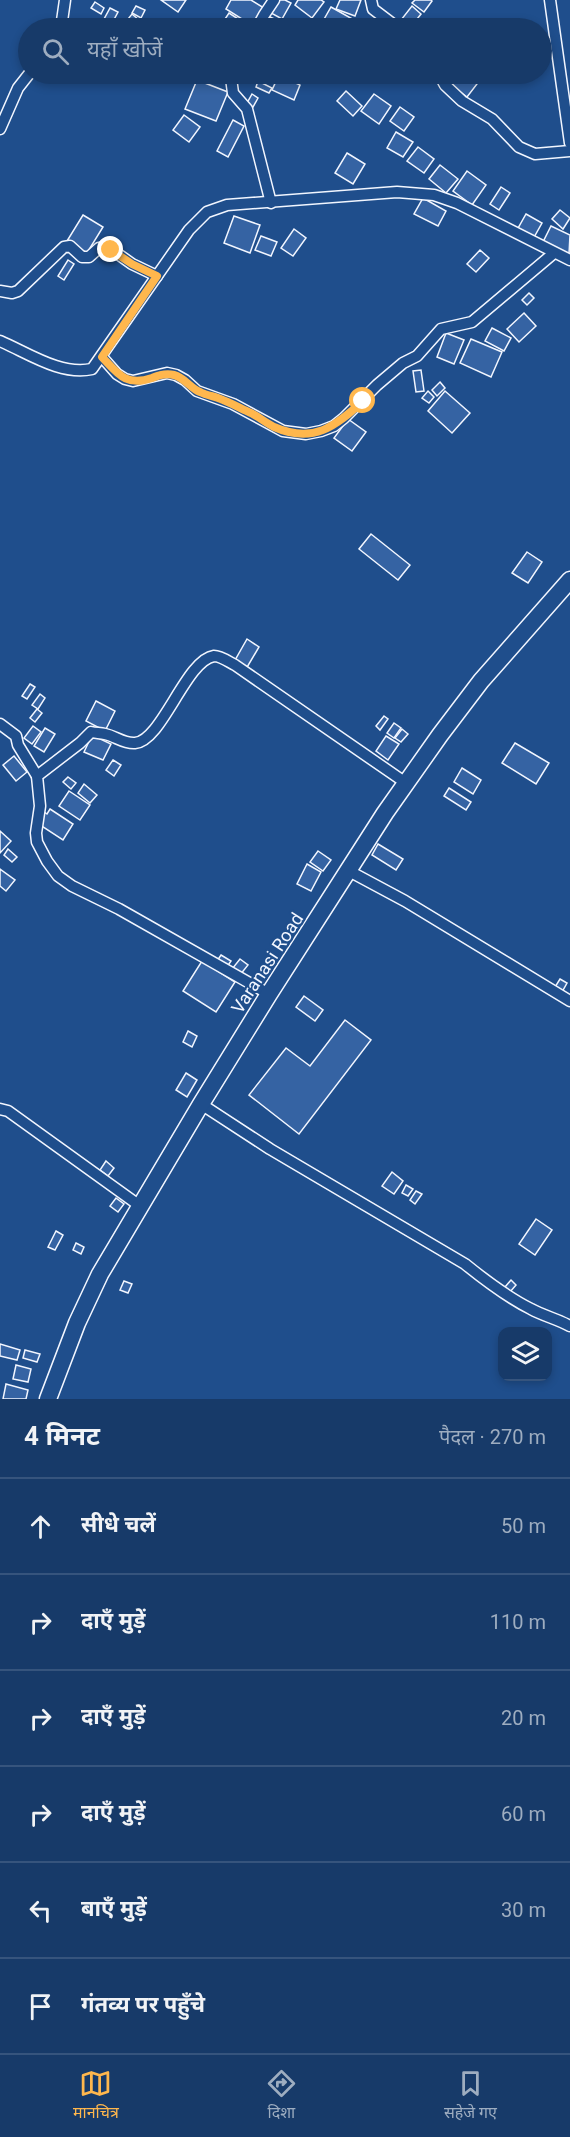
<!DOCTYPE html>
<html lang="hi">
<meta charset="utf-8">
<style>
body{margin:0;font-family:Roboto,"Noto Sans Devanagari",sans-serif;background:#244571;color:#f1f3f6}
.controls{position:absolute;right:18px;bottom:18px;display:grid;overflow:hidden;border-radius:12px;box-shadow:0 3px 9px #0003}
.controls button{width:54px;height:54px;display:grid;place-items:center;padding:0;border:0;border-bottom:2px solid #36547d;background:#173a69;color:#f1f3f6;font:30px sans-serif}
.stop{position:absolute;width:18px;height:18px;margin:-14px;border:4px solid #ffb74d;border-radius:50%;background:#fff}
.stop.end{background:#ffb74d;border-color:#fff;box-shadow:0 2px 6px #0008}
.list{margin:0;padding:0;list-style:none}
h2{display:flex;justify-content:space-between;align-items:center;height:78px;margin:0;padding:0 24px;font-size:26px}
h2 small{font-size:20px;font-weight:400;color:#9eadc0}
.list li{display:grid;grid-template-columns:39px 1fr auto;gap:18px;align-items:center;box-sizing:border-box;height:96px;padding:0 24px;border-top:2px solid #36547d}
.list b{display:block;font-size:22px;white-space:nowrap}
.list em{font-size:20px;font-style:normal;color:#9eadc0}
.icon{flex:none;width:33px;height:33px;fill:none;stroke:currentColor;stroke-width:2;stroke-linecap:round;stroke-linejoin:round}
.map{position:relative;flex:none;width:570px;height:1399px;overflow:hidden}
.search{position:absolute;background:#173a69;box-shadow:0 3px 9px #0003;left:18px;right:18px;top:18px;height:66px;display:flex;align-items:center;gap:15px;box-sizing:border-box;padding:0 21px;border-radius:33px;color:#9eadc0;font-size:22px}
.sheet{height:654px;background:#173a69}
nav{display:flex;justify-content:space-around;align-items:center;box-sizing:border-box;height:84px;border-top:2px solid #36547d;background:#173a69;font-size:16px;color:#9eadc0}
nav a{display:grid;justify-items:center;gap:3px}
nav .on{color:#ffb74d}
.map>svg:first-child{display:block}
</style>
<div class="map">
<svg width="570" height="1399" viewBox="0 0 570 1399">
<rect width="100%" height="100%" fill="#1f4e8c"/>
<!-- building -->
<g fill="#3563a3" stroke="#f2f6ff" stroke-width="1.5">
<polygon points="161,0 186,0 178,12"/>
<polygon points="231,0 251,0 264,8 253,26 226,9"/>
<polygon points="278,0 285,0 291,3 282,19 271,13"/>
<polygon points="298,0 321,0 324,2 312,18 295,5"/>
<polygon points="340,0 361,0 355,16 336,9"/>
<polygon points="415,0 431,0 432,1 424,12 412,3"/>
<polygon points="95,2 104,8 101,14 91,8"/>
<polygon points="136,6 145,10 141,18 132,13"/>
<polygon points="412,6 421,14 410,28 401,28 397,25"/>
<polygon points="331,7 356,21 351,28 319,28"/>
<polygon points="110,8 118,12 111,25 103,21"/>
<polygon points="229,13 252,28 219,28"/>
<polygon points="132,14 140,21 137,26 128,19"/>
<polygon points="266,15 289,26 288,28 260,28"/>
<polygon points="454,74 463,74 477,84 467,97 447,82"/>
<polygon points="279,75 300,85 294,100 272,90"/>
<polygon points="197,80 228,92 216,121 185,109"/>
<polygon points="258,81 272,88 269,93 256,87"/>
<polygon points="346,91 362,106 353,116 337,101"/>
<polygon points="252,94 258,98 253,107 247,103"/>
<polygon points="374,94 391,106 379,124 361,111"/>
<polygon points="400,107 414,117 404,131 390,121"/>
<polygon points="184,115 200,127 189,142 173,130"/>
<polygon points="233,120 244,126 228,157 217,151"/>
<polygon points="396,132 413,142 403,157 387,148"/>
<polygon points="418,147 434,159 424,173 407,161"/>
<polygon points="347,153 365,164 353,184 335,173"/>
<polygon points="440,165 458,179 446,193 429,179"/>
<polygon points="467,171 486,185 472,205 453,191"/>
<polygon points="501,187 510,193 499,210 490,204"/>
<polygon points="423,198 446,211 438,226 414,214"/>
<polygon points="560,210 570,218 563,229 552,219"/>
<polygon points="526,214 542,223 533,239 517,230"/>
<polygon points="83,215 103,227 87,253 67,241"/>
<polygon points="234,216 260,225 250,253 224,243"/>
<polygon points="551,226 570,235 569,254 543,242"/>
<polygon points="294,229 306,238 293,256 281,248"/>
<polygon points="261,236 277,242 271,256 255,250"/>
<polygon points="480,250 489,258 476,272 467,264"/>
<polygon points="68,260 74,264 64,280 58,276"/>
<polygon points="529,293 534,298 527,305 522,300"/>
<polygon points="524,313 536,326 519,342 507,329"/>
<polygon points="492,328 511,338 504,351 485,341"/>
<polygon points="446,333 464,340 454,364 437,357"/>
<polygon points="471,339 502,352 491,377 460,363"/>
<polygon points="421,370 424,391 416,392 413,371"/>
<polygon points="440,382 445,388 437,396 432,390"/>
<polygon points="428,391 434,397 429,403 422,398"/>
<polygon points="445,391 470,413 452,433 428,411"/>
<polygon points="348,419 366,432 352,451 334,438"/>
<polygon points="371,534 410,565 398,580 359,549"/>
<polygon points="527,552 542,562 528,583 512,573"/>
<polygon points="247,639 259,647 246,669 234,662"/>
<polygon points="30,684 35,687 27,699 22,696"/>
<polygon points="40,694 45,698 38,709 32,705"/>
<polygon points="96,701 115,711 105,731 86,721"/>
<polygon points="37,709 42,713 35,722 30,718"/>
<polygon points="384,716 388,719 380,730 376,726"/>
<polygon points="394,723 401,728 394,738 387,733"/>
<polygon points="33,726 41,732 32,744 24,738"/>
<polygon points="45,728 55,734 44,752 34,746"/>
<polygon points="402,729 408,734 401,742 395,738"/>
<polygon points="92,735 111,744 103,760 84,752"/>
<polygon points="386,736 399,744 388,760 376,751"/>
<polygon points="515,743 549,763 536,784 502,763"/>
<polygon points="14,756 27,772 16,781 3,765"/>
<polygon points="113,760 121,765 114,776 106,770"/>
<polygon points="462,768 481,780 473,794 454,782"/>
<polygon points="68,777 76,783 71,789 63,782"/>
<polygon points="84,784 97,795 90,803 78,793"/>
<polygon points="449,788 471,802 466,810 444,796"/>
<polygon points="69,791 90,805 80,820 59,806"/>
<polygon points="50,809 73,824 63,840 40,825 44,812 47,814"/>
<polygon points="0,831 11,841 0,853"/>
<polygon points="378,844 403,859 396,870 372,855"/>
<polygon points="8,849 17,857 12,862 4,855"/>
<polygon points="318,851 331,860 323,871 310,862"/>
<polygon points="307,864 321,872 311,891 297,884"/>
<polygon points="0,869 15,880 6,891 0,886"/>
<polygon points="221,955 231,961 227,967 217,961"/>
<polygon points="240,959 248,965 240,975 232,969"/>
<polygon points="202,961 235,982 216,1012 183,991"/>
<polygon points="560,979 567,983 562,992 555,987"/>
<polygon points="304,996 323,1010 315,1021 296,1007"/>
<polygon points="345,1020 371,1040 299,1134 249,1095 286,1048 310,1066"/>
<polygon points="188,1031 197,1036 192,1047 183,1042"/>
<polygon points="186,1073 197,1080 187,1097 176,1090"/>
<polygon points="106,1161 114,1168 108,1176 100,1170"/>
<polygon points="392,1172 403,1181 394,1194 382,1186"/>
<polygon points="406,1185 413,1189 408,1196 402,1193"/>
<polygon points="416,1191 422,1194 415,1204 410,1200"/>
<polygon points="116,1198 124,1204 118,1212 110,1206"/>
<polygon points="536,1219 552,1230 535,1255 519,1244"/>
<polygon points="56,1231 63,1235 55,1250 48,1247"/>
<polygon points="76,1243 84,1247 81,1254 73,1250"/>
<polygon points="511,1280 516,1285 510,1292 505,1287"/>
<polygon points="124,1281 132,1284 128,1293 120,1290"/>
<polygon points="0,1344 20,1350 17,1360 0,1356"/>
<polygon points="25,1350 40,1354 37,1362 23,1358"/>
<polygon points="16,1365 31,1369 28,1382 13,1379"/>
<polygon points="6,1384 28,1390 26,1399 3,1399"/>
</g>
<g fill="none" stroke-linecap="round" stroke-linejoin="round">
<defs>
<g id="minor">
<polyline points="371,0 373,9 398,28"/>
<polyline points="550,0 570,143"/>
<polyline points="61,28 65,0"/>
<polyline points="257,28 264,15 274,0"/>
<polyline points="234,74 231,78 233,93 247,109 271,203"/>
<polyline points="439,74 445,85 462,101 492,119 519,147 535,154 570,151"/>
<polyline points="0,129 18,88 29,74"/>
<polyline points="0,291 12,293 18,291 64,247 70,246 82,257 89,257 99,248 108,247 132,264 157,276"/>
<path d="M0 341C28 353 61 376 92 369L189 230 207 212 227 205 397 192 434 195 457 203 570 260"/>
<polyline points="102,357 117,374 125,379 133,381 167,373 176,375 185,380 197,391 233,404 283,431 306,434 321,431 334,426 344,418 377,385 403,363 417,356 441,329 472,322 554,253"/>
<polyline points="0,724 16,736 18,745 37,776"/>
<polyline points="349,871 405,901 570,1001"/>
<path d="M269 994 119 909 72 886 58 876 47 861 37 842 36 833 40 806 37 776 80 743 91 732C95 733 100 733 105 734 115 736 124 744 135 743 162 741 186 660 214 656 221 656 229 662 235 665L406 783"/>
<path d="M201 1104 270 1149 465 1264C486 1281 507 1297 531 1309 544 1316 557 1319 570 1326"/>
<polyline points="0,1109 8,1111 140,1206"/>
</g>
<polyline id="trunk" points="48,1399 77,1323 100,1274 201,1104 269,994 385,813 440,735 481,681 570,580"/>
</defs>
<!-- minor casing -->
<use href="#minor" stroke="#f2f6ff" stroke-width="13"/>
<!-- trunk casing -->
<use href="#trunk" stroke="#f2f6ff" stroke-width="19"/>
<!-- minor -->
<use href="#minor" stroke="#1f4e8c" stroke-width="10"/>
<!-- trunk -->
<use href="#trunk" stroke="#1f4e8c" stroke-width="16"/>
</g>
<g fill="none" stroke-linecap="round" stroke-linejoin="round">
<!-- route -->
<path stroke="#ffb74d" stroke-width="8" d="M111 250 132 264 157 276 102 357C118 374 126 387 152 378 159 375 166 373 174 375 185 378 190 388 200 392 206 395 212 396 218 398 229 402 240 408 251 413 259 417 266 423 274 427 313 444 335 427 363 401"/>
</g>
<g text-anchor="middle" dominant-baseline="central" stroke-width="4.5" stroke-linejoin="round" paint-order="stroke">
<!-- street labels -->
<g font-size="18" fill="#f2f6ff" stroke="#1f4e8c">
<text transform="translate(267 963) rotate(-57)">Varanasi Road</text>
</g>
</g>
</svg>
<div class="controls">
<button><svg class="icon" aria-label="layers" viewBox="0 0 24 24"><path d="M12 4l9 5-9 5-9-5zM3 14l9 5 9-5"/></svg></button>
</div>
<div class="stop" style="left:363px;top:401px"></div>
<div class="stop end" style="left:111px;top:250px"></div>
<div class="search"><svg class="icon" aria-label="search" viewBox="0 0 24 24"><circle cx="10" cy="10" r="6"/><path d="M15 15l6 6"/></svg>यहाँ खोजें</div>
</div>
<section class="sheet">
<h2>4 मिनट<small>पैदल · 270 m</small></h2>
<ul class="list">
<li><svg class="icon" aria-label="ahead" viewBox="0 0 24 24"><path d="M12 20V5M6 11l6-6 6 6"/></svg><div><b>सीधे चलें</b></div><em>50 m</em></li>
<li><svg class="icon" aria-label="right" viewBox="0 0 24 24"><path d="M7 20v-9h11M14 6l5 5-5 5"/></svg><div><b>दाएँ मुड़ें</b></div><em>110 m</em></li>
<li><svg class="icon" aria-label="right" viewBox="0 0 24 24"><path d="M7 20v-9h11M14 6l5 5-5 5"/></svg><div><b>दाएँ मुड़ें</b></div><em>20 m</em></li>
<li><svg class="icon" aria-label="right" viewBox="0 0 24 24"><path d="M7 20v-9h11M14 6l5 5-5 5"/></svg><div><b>दाएँ मुड़ें</b></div><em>60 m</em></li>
<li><svg class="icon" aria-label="left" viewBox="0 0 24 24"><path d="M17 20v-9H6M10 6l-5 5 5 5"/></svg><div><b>बाएँ मुड़ें</b></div><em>30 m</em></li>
<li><svg class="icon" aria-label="arrive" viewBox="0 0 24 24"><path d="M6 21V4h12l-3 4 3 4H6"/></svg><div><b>गंतव्य पर पहुँचे</b></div></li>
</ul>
</section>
<nav>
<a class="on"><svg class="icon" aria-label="map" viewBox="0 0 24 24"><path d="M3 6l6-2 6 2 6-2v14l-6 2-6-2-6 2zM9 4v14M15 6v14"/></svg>मानचित्र</a>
<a><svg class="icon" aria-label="directions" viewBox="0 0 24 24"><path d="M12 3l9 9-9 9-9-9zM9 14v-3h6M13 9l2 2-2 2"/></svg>दिशा</a>
<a><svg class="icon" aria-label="saved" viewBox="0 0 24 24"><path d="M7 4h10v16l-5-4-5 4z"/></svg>सहेजे गए</a>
</nav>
